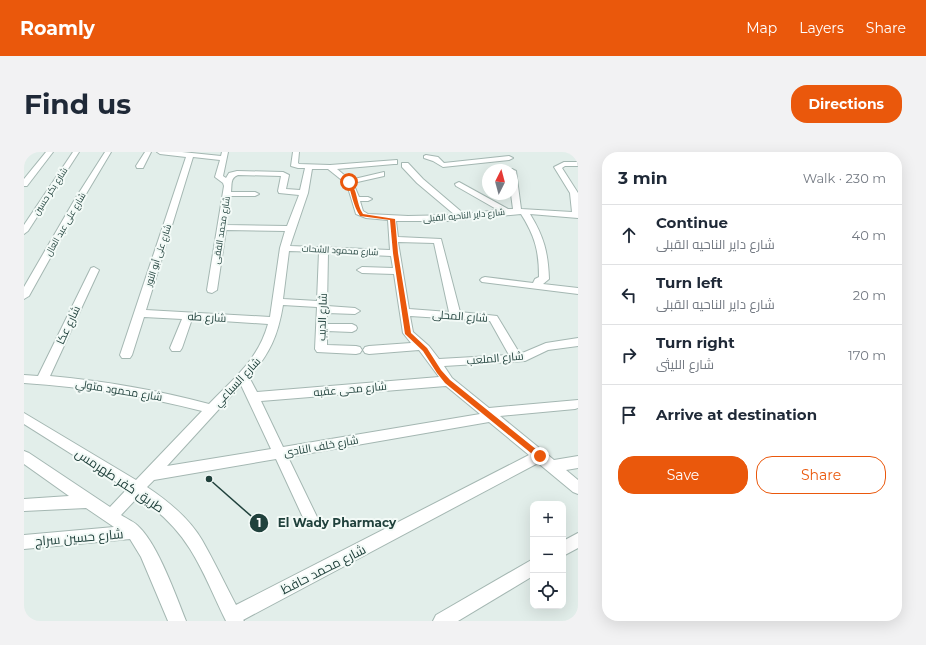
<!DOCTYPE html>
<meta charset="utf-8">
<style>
body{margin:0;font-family:Montserrat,Cairo,sans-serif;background:#f2f2f3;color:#1f2937}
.controls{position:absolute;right:12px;bottom:12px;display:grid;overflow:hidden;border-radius:8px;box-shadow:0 4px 16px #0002}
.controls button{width:36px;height:36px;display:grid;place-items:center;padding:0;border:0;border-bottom:1px solid #e0e1e3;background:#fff;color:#1f2937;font:20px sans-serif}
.compass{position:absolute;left:458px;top:12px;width:36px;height:36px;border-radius:50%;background:#fff;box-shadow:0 4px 16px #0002;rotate:6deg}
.stop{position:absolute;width:12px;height:12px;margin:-9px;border:3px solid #ea580c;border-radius:50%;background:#fff}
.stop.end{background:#ea580c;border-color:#fff;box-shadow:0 1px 4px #0008}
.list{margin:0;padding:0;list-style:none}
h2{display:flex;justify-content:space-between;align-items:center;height:52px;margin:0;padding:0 16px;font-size:17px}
h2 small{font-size:13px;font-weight:400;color:#747a83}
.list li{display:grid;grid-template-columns:26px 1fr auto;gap:12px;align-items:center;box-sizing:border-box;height:60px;padding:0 16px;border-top:1px solid #e0e1e3}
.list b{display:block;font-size:15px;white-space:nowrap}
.list p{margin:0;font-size:13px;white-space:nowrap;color:#747a83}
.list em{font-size:13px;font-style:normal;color:#747a83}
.actions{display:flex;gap:8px;padding:12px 16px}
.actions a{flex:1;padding:9px 0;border:1px solid #ea580c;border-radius:16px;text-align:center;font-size:14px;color:#ea580c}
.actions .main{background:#ea580c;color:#fff}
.icon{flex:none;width:22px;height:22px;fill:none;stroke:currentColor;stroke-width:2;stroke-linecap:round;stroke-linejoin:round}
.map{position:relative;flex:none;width:554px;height:469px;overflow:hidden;border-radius:16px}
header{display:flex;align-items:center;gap:24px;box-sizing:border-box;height:56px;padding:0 20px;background:#ea580c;color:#fff}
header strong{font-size:19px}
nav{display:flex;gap:22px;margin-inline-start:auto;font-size:14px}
.intro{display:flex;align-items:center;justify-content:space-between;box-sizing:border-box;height:96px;padding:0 24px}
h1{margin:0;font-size:28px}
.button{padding:10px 18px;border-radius:16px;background:#ea580c;color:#fff;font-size:14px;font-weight:700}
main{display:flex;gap:24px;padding:0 24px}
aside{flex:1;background:#fff;border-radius:16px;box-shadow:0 4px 16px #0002}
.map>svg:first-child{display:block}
</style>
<header>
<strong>Roamly</strong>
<nav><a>Map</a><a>Layers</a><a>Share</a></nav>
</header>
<div class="intro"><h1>Find us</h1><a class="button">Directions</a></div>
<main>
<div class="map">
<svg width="554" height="469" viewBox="0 0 554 469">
<rect width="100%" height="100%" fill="#e2eeea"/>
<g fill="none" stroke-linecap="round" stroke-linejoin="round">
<defs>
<g id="minor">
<polygon points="22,0 29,0 3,34 0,34 0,27"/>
<polygon points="49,0 55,0 4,79 0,82 0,73"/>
<polygon points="81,0 87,0 59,47 5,144 0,147 0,135 51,47"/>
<polygon points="121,0 127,0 119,16 113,16 112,14"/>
<path d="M133 0H158L197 4 198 0H204L199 24 202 26 205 21 213 19 259 20 265 23 262 37 276 38 281 16H274L267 14 269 0H275L274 11 275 12 306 13 373 8V12H370L313 17 326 28 360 20V24L329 31 335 45H344L348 47 344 49H336L339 59 344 62 384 64 431 63 393 31 378 15V11H384L399 27 440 62 474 58 432 34 431 32 435 30 484 57H489L487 42 488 18H485L488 17 492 19 497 57 548 60 546 41 530 15 540 10H554V14H541L538 16 554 41V66L506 62C520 85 524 100 525 127L519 132 554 136V142L458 130 456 128 458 126 461 125 509 131 511 127 515 125C515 99 511 84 497 62L423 69H372L374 85 417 87 436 160 473 164 496 202 522 191 554 186V194L524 198 501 209 420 214 428 226 465 256 554 248V256L551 257 476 264 530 308 554 304V316L542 318 554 328V342L549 340 514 311 219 468 220 469H202C190 445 180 419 166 397 153 376 135 359 114 345L97 363C103 367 111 370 115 375 134 393 152 444 162 469H144L117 405 106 387 0 397V383L90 375 62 356 0 359V347L45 344 0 312V299L5 301 86 355 103 337 0 272V261L112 328 178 259C120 244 60 235 0 231V223L14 224 67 116 70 115 75 118 26 224C80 229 133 238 185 252 210 226 234 208 244 172L168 167 158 196 156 199H148L146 196 158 167 120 165 108 203 106 206H98L96 203 162 5 136 2ZM169 5 196 8 191 25 199 31 200 34 183 138 184 140 188 141 193 138 202 78 261 79 256 96 246 165 122 158ZM288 17H304L319 29 325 39 332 62 342 66 364 68 366 98 266 94 284 41ZM214 23 257 24 254 39 255 41 275 43 263 74 202 73 206 44H231L235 42 231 40H207C208 32 206 26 214 23ZM374 90 410 91 425 160 385 157ZM265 99 295 100 293 149 259 147ZM304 101 367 104 369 116 338 115 333 118 338 121 370 122 379 181 387 191 345 194 341 195 339 198 341 201 345 202 395 198 415 225 233 240 225 225C246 202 254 183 259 153L293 155 291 197 293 200 332 202 336 201 338 198 336 195 332 194 303 193V179L328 180 332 178 333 176 332 174 328 172H303V161L331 162 336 159 331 156 303 154ZM386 164 466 169 485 203 415 207 405 194 389 180ZM217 233 247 297 143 314ZM422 234 456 262 259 295 237 249ZM465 270 505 303 212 453C201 432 190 409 178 388 165 366 144 349 123 335L130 328 252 307 282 372 287 374 292 372 294 367 264 305Z"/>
<polygon points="545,0 554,0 554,5"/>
<polygon points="402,3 414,5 420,11 485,4 489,6 485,8 419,15 409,9 400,6 400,4"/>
<polygon points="554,381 554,396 539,404 539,389"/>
<polygon points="509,407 509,424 434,469 409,469 412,463"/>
</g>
</defs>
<!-- minor casing -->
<use href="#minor" stroke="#a4b7b2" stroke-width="2"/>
<!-- minor -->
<use href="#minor" fill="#fff" fill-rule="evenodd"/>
</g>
<!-- route -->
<path fill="#ea580c" d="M323 30 325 29C334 37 332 52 339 62L371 67 374 101 387 181 403 196 417 218 426 228 518 302V306H513L421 231 413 221 399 199 381 182 369 101 366 68 336 64C329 54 328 41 323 30Z"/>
<g text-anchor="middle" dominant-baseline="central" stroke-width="4" stroke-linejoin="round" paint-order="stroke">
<!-- far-street labels -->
<g font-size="9" fill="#20413c" stroke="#f3faf7">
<text transform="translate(26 39) rotate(-57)">شارع بكر حسين</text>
<text transform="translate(440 63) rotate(-5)">شارع داير الناحيه القبلى</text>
<text transform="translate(41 72) rotate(-60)">شارع على عبد العال</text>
<text transform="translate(197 78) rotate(-81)">شارع محمد الفقى</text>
<text transform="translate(316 98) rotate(3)">شارع محمود الشحات</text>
<text transform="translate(134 103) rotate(-72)">شارع على أبو النور</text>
</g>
<!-- street labels -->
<g font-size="11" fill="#20413c" stroke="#f3faf7">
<text transform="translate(436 164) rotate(4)">شارع المحلى</text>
<text transform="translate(183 165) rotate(3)">شارع طه</text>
<text transform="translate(298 165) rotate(-88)">شارع الديب</text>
<text transform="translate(44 173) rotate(-65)">شارع عكا</text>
<text transform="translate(471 206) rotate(-5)">شارع الملعب</text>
<text transform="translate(213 230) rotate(-47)">شارع السباعي</text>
<text transform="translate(326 237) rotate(-5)">شارع محى عقبه</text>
<text transform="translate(95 238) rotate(9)">شارع محمود متولي</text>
<text transform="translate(297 294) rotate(-10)">شارع خلف النادى</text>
</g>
<!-- near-street labels -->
<g font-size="13" fill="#20413c" stroke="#f3faf7">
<text transform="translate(96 328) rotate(34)">طريق كفر طهرمس</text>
<text transform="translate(55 385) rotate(-5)">شارع حسين سراج</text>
<text transform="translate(299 417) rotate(-27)">شارع محمد حافظ</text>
</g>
</g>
<!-- callouts -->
<path fill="none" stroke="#20413c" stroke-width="1.5" d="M185 327L235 371"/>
<g fill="#20413c" stroke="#f3faf7" stroke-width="1.5">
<circle cx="185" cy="327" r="4"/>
<circle cx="235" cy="371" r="10"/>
</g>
<g font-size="12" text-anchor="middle" font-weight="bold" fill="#fff">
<text x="235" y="375">1</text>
</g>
<g font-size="12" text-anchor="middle" font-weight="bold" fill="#20413c" stroke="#f3faf7" stroke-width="4" stroke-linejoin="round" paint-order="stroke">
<text x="313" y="375">El Wady Pharmacy</text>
</g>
</svg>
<div class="controls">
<button>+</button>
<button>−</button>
<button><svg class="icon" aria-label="locate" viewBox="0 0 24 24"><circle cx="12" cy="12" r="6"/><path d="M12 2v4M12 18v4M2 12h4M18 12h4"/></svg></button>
</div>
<svg class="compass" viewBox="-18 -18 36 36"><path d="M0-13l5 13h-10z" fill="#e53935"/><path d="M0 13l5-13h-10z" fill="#747a83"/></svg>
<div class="stop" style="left:325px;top:30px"></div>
<div class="stop end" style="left:516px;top:304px"></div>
</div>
<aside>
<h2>3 min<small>Walk · 230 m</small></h2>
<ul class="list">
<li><svg class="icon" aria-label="ahead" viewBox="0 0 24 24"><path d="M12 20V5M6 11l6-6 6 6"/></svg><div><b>Continue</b><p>شارع داير الناحيه القبلى</p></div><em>40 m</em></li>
<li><svg class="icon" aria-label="left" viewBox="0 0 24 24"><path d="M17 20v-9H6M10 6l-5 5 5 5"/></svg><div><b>Turn left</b><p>شارع داير الناحيه القبلى</p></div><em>20 m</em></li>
<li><svg class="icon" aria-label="right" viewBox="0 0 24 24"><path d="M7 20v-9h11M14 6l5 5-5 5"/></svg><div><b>Turn right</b><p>شارع الليثى</p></div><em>170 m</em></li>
<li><svg class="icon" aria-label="arrive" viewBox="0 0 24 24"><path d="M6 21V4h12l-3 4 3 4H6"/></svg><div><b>Arrive at destination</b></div></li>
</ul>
<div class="actions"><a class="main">Save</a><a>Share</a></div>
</aside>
</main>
